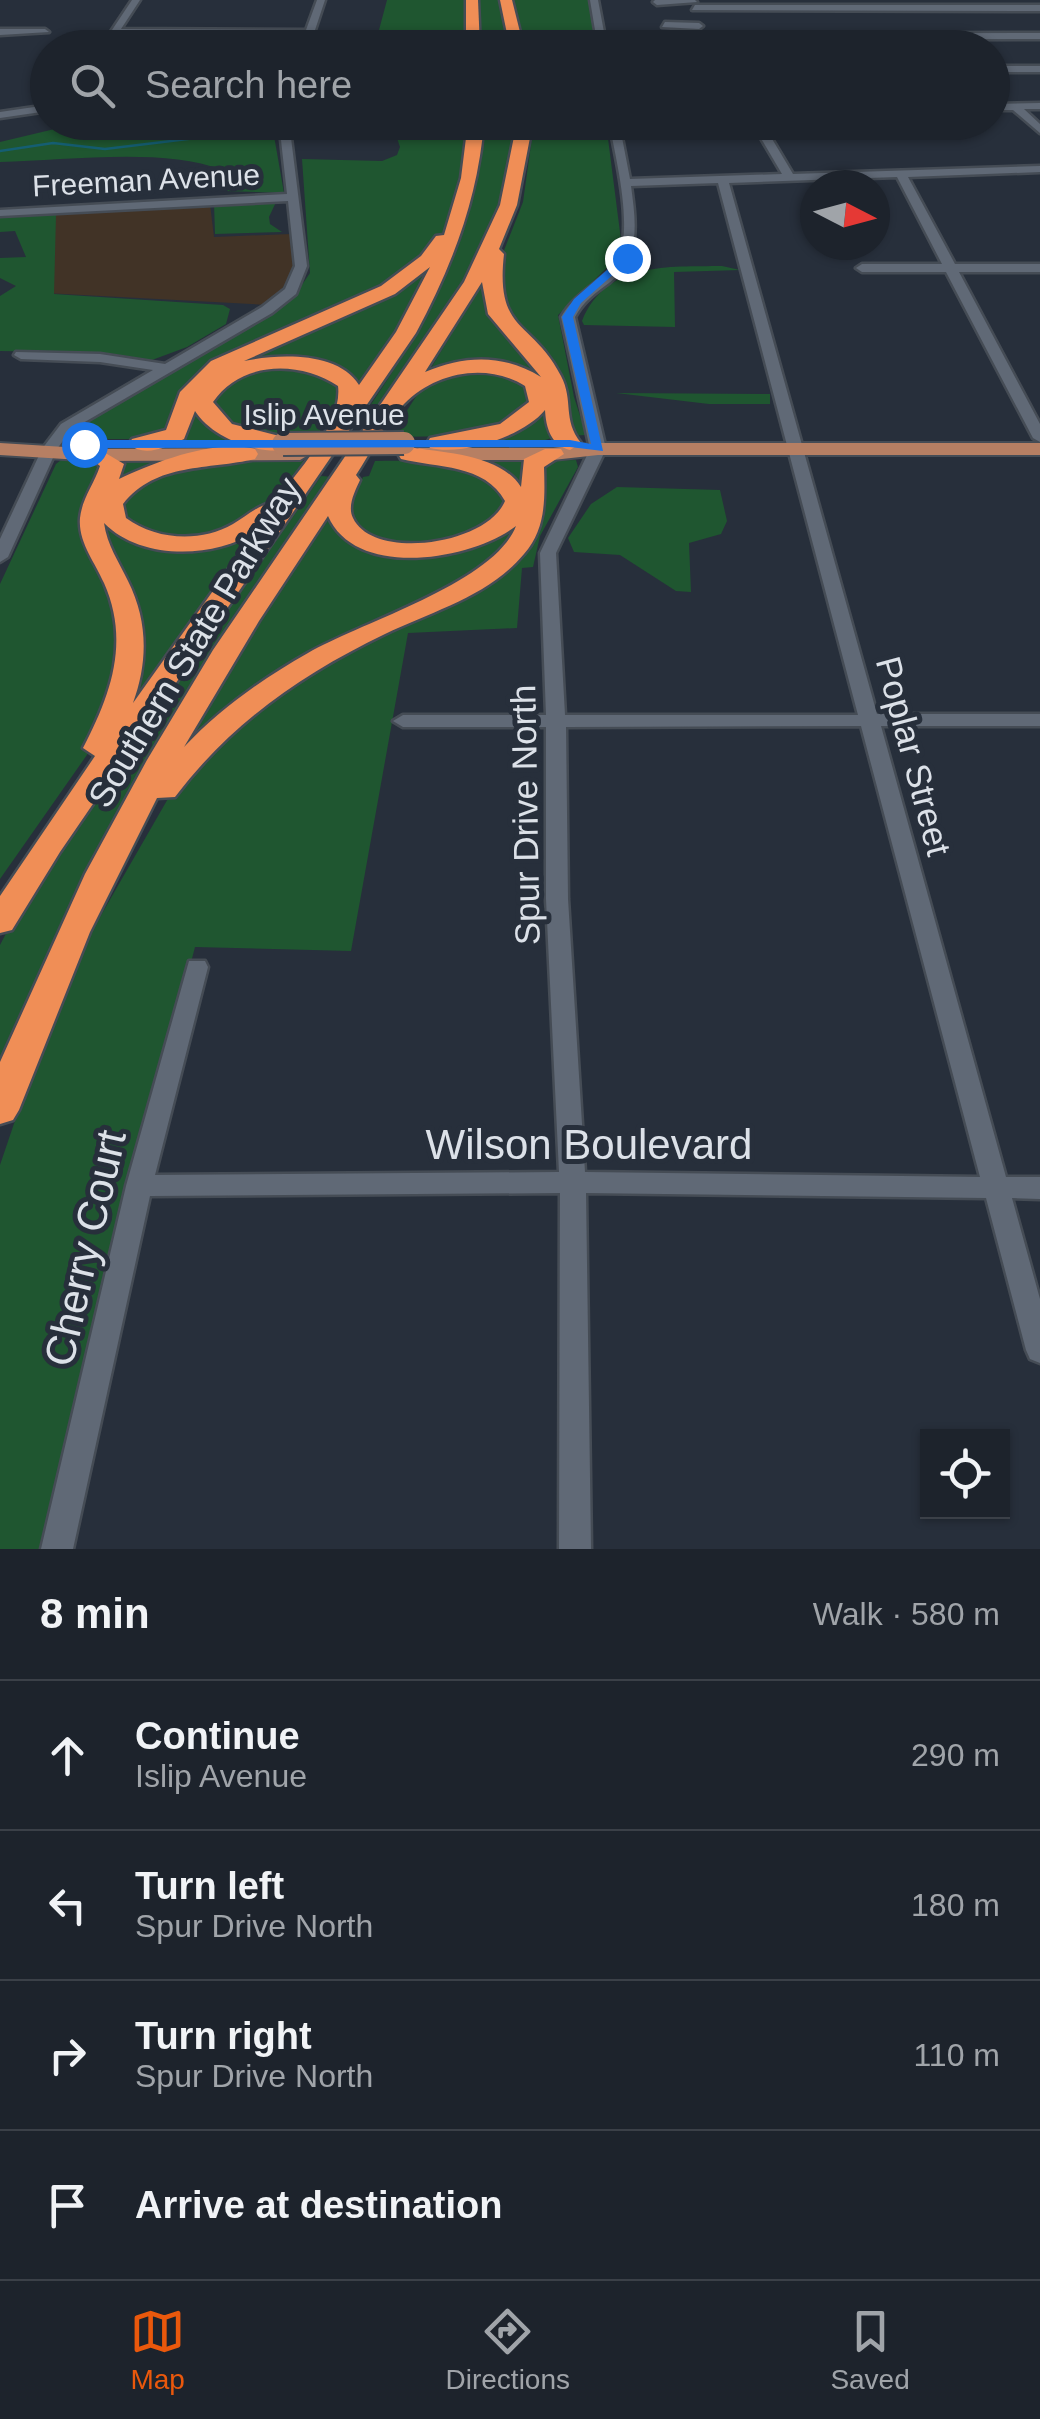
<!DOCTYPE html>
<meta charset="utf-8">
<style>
body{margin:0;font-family:Arial,sans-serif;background:#252b34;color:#f1f3f6}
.controls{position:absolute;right:30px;bottom:30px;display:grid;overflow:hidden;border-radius:0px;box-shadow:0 2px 8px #0004}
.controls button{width:90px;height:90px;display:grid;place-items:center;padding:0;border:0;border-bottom:2px solid #3b4048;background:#1d232c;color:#f1f3f6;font:50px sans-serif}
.compass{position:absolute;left:800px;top:170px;width:90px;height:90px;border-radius:50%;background:#1d232c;box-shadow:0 2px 8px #0004;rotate:96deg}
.stop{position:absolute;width:30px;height:30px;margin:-22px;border:8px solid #1a73e8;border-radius:50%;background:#fff}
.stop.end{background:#1a73e8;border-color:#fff;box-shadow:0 2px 10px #0008}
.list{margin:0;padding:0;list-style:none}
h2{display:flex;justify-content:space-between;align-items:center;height:130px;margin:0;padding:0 40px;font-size:42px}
h2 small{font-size:32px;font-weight:400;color:#a0a4a9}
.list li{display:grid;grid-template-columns:65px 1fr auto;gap:30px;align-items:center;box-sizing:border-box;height:150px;padding:0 40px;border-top:2px solid #3b4048}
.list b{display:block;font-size:38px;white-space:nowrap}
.list p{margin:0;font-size:32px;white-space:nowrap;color:#a0a4a9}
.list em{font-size:32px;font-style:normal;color:#a0a4a9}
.icon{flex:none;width:55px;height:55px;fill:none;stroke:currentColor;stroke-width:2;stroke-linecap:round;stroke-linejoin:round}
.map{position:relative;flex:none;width:1040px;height:1549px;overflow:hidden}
.search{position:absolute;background:#1d232c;box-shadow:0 2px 8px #0004;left:30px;right:30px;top:30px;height:110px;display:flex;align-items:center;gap:25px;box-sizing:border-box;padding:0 35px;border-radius:55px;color:#a0a4a9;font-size:38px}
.sheet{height:730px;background:#1d232c}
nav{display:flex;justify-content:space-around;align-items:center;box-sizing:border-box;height:140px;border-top:2px solid #3b4048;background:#1d232c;font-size:28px;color:#a0a4a9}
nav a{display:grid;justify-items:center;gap:5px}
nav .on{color:#ea580c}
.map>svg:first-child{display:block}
</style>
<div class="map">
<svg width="1040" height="1549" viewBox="0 0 1040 1549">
<rect width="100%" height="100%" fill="#272f3b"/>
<!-- industrial -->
<polygon fill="#413326" points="210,204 214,237 291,234 294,274 269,305 45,293 51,213"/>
<!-- green -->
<g fill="#1f5630">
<polygon points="387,0 465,0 467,47 411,47 413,31 379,30"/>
<polygon points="478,0 500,0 512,47 481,47"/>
<polygon points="513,0 590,0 596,47 525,47"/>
<polygon points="316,122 469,123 458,202 437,243 395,282 246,347 171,434 158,439 81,439 71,436 91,419 293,298 310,273 302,159 382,161 397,155 400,147 393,126 298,125"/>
<path d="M484 123H519L501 206 477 257 443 317 371 422H359C425 325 477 242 484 123Z"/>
<polygon points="534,123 606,123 621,240 617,258 558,315 574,397 585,431 586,435 566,436 565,412 502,310 499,263 523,202"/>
<path d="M63 127 80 131 273 130 284 193 226 191 222 170C163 147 65 161 0 162V142Z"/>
<polygon points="277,200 269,217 270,224 282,232 215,234 214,203"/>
<polygon points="56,215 54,294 223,305 230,309 226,324 187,347 152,360 107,353 0,351 0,296 16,286 0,278 0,258 26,257 15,231 0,232 0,217"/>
<path d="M722 266 740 270 674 272 675 327 584 325 582 321C606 261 669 267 722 266Z"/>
<path d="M426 267 432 268C418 310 389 349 364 386 344 380 336 363 308 360 261 355 138 392 233 436L226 442H178C184 428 190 402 201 387 238 335 368 317 426 267Z"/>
<polygon points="480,286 487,287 542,371 555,437 542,441 460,442 535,418 530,372 431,368"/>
<polygon points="270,366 323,369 347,391 330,424 324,423 317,437 278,437 222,422 208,404 219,385"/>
<polygon points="479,367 536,388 522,418 459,436 390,437 424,384"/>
<polygon points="616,393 770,394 770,404 709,404"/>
<polygon points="183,456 108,502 150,543 253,536 140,696 132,693 103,535 103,502 119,460"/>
<path d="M526 456 528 508 502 555 202 736 194 734 257 626 332 514 353 538C411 544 490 569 524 508L475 458Z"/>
<polygon points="61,460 106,461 95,491 126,634 112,707 89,752 0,879 0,584 56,464"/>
<polygon points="576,460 578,467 540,536 533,567 522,568 517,628 408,633 351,951 195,947 39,1549 0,1549 0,1165 23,1097 93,929 177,783 290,679 499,571 542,461"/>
<polygon points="218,461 304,461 261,516 245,526 190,539 158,538 122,519 119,506 143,479"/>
<path d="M375 461C421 460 483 459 510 502L505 518C483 527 455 543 431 547 400 551 364 537 347 512L363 477 369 476Z"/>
<polygon points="321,476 334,477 0,1070 0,945 14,918"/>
<polygon points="617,487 720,490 727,521 721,534 689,543 691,592 676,591 620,555 574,552 568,538 591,504"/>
</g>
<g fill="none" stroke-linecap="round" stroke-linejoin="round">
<!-- stream -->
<g stroke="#155e72" stroke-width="2.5">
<polyline points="291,124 296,122"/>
<polyline points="0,151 53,143 105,149 278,128"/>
</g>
<defs>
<g id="minor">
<polygon points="132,0 140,0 121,29 306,30 317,0 325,0 309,48 300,48 304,36 117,35 109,48 100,48"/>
<polygon points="590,0 598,0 607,48 598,48"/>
<polygon points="655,0 695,0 697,2 657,5 653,2"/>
<polygon points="695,5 1040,5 1040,11 692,10"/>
<polygon points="665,22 699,23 703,26 699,29 662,27"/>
<polygon points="0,29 45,29 49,32 0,35"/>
<polygon points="1040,33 1040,39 703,40 698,37 703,34"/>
<rect x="992" y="66" width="48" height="6"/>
<polygon points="1040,103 1040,109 1024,109 1040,124 1040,133 1013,110 992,110 992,104"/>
<polygon points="48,105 48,111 0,118 0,112"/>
<polygon points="279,122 289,122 307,266 296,294 272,313 71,430 57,449 8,557 0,562 0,539 42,449 61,424 153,370 100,362 21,359 14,355 16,352 100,354 165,364 262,307 285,289 295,266 288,201 0,216 0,210 287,194"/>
<path d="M609 122H619L630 179 782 174 759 135 688 137 683 134 688 131 756 129 752 122H762L793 174 1040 166V172L908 177 955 264H1040V272H959L1040 424V442L1033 438 946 272H862L856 268 862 264H942L897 177 729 183 877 714H1040V726H881L1006 1177H1040V1199L1012 1198 1040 1299V1363L1030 1359 1026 1350 986 1198 586 1193 591 1549H559L560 1193 150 1196 73 1549H41L126 1186 189 961H205L208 967 155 1175 559 1172 546 899V727H403L393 721 403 715H546L540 553 590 449 561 317C574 295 594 286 612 268 638 241 615 156 609 122ZM718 183 858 715H565L556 553 606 449 575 317C583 302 595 293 609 283 641 258 636 223 631 186ZM861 726 980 1177 585 1172 568 899 566 727Z"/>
<polygon points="885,122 896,122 906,135 897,137"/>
</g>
<g id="major">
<polygon points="0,443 97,449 300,448 310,454 300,460 97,461 0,455"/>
<polygon points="598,443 1040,443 1040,455 598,455 553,460 419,460 409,454 419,448 553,448"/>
</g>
<g id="highway">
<polygon points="466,0 478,0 480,48 466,48"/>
<polygon points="500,0 512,0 524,48 510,48"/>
<path d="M468 122H484C478 199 452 266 416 333L60 852 12 930 0 933V896L95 756 83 748C111 694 130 642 104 583 95 562 78 542 80 518 82 499 94 484 100 466L86 455 97 448 124 464 119 479C155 462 214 439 255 449L258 454 255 459C209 470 156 462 123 504L126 518C156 540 200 543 233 524 247 516 259 504 275 502 297 472 343 423 338 386 299 360 241 361 213 402L232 424 291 439 294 444 291 449C259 456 212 438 195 411L184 439C167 447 144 458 129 444L132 439 166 430 180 392 211 361 381 286 421 256 436 236 444 235 461 178ZM430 267 396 332 359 385C338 351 278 354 244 361L395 294ZM104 523C140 560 213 559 255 532L133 703C148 662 148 621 128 581 119 562 107 545 104 523Z"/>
<path d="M517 122H533L517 205 499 249 504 254C495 334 532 319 561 376 574 401 562 419 581 443L570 450C551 445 546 428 545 410 524 436 463 456 430 448L427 443 430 438 500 424 529 402 525 386C487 362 435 372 404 404 385 423 371 452 356 475L360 480C355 491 347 506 353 518 373 561 487 545 505 501 485 464 437 468 401 459L398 454 401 449 409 447C444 453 500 454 521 487L524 459 545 449H561L564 454 544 467C545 499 546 529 524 554 489 596 433 611 385 634 302 674 231 723 175 797L157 798 90 932 19 1110 13 1120 0 1124V1062L85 874 147 760 213 650 464 282 500 205ZM482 282 488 314 541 377C504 354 465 355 425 372ZM328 516C356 580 472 560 516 526 494 583 361 622 308 653 262 679 220 709 184 747L259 621Z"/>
</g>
</defs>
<!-- minor casing -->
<use href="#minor" stroke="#454c55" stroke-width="5"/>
<!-- major casing -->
<use href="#major" stroke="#454c55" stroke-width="4"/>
<!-- highway casing -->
<use href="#highway" stroke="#454c55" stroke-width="5"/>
<!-- minor -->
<use href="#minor" fill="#606976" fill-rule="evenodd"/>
<!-- major -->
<use href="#major" fill="#b67f63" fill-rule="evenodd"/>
<!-- highway -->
<use href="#highway" fill="#f08e56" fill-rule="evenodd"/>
<defs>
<polyline id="major-bridge" points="283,444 404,443"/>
</defs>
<!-- major-bridge casing -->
<use href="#major-bridge" stroke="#454c55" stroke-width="26" stroke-linecap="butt"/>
<!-- major-bridge -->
<use href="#major-bridge" stroke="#b67f63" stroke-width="22"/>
</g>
<!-- route -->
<polygon fill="#1a73e8" points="623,256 632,258 581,303 573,317 603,451 570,447 84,448 78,444 84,440 570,440 591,444 562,317 574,299"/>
<g text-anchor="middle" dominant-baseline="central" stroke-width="10" stroke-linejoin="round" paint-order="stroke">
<!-- far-street labels -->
<g font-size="30" fill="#dce1e8" stroke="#272f3b">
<text transform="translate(146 180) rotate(-3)">Freeman Avenue</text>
<text x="324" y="414">Islip Avenue</text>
</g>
<!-- street labels -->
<g font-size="35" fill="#dce1e8" stroke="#272f3b">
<text transform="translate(194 642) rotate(-59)">Southern State Parkway</text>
<text transform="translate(914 756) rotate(75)">Poplar Street</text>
<text transform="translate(525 815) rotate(-91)">Spur Drive North</text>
</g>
<!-- near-street labels -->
<g font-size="42" fill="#dce1e8" stroke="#272f3b">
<text x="589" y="1144">Wilson Boulevard</text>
<text transform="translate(85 1248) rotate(-77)">Cherry Court</text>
</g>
</g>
</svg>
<div class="controls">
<button><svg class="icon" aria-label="locate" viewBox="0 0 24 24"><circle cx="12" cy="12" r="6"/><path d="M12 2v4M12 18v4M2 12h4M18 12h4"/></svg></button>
</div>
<svg class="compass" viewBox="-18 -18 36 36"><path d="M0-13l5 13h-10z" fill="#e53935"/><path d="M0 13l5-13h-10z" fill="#a0a4a9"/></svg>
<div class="stop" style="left:84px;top:444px"></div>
<div class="stop end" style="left:627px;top:258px"></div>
<div class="search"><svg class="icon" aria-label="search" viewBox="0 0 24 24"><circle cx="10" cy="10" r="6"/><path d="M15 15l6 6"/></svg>Search here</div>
</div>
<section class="sheet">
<h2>8 min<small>Walk · 580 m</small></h2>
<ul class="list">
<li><svg class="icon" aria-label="ahead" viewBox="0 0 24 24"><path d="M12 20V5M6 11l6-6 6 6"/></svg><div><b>Continue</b><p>Islip Avenue</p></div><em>290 m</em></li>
<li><svg class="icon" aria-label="left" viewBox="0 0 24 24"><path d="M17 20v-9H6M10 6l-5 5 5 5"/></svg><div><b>Turn left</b><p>Spur Drive North</p></div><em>180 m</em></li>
<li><svg class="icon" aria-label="right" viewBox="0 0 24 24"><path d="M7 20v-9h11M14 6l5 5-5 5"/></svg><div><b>Turn right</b><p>Spur Drive North</p></div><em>110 m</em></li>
<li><svg class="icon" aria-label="arrive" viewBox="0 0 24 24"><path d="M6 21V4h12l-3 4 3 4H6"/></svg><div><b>Arrive at destination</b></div></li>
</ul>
</section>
<nav>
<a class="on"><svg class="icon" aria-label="map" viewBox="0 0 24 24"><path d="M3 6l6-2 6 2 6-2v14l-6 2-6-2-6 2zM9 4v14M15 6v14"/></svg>Map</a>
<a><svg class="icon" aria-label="directions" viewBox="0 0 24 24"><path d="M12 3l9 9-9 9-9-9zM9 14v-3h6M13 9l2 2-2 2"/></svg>Directions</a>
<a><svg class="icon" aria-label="saved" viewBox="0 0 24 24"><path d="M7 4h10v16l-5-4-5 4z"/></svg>Saved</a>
</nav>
